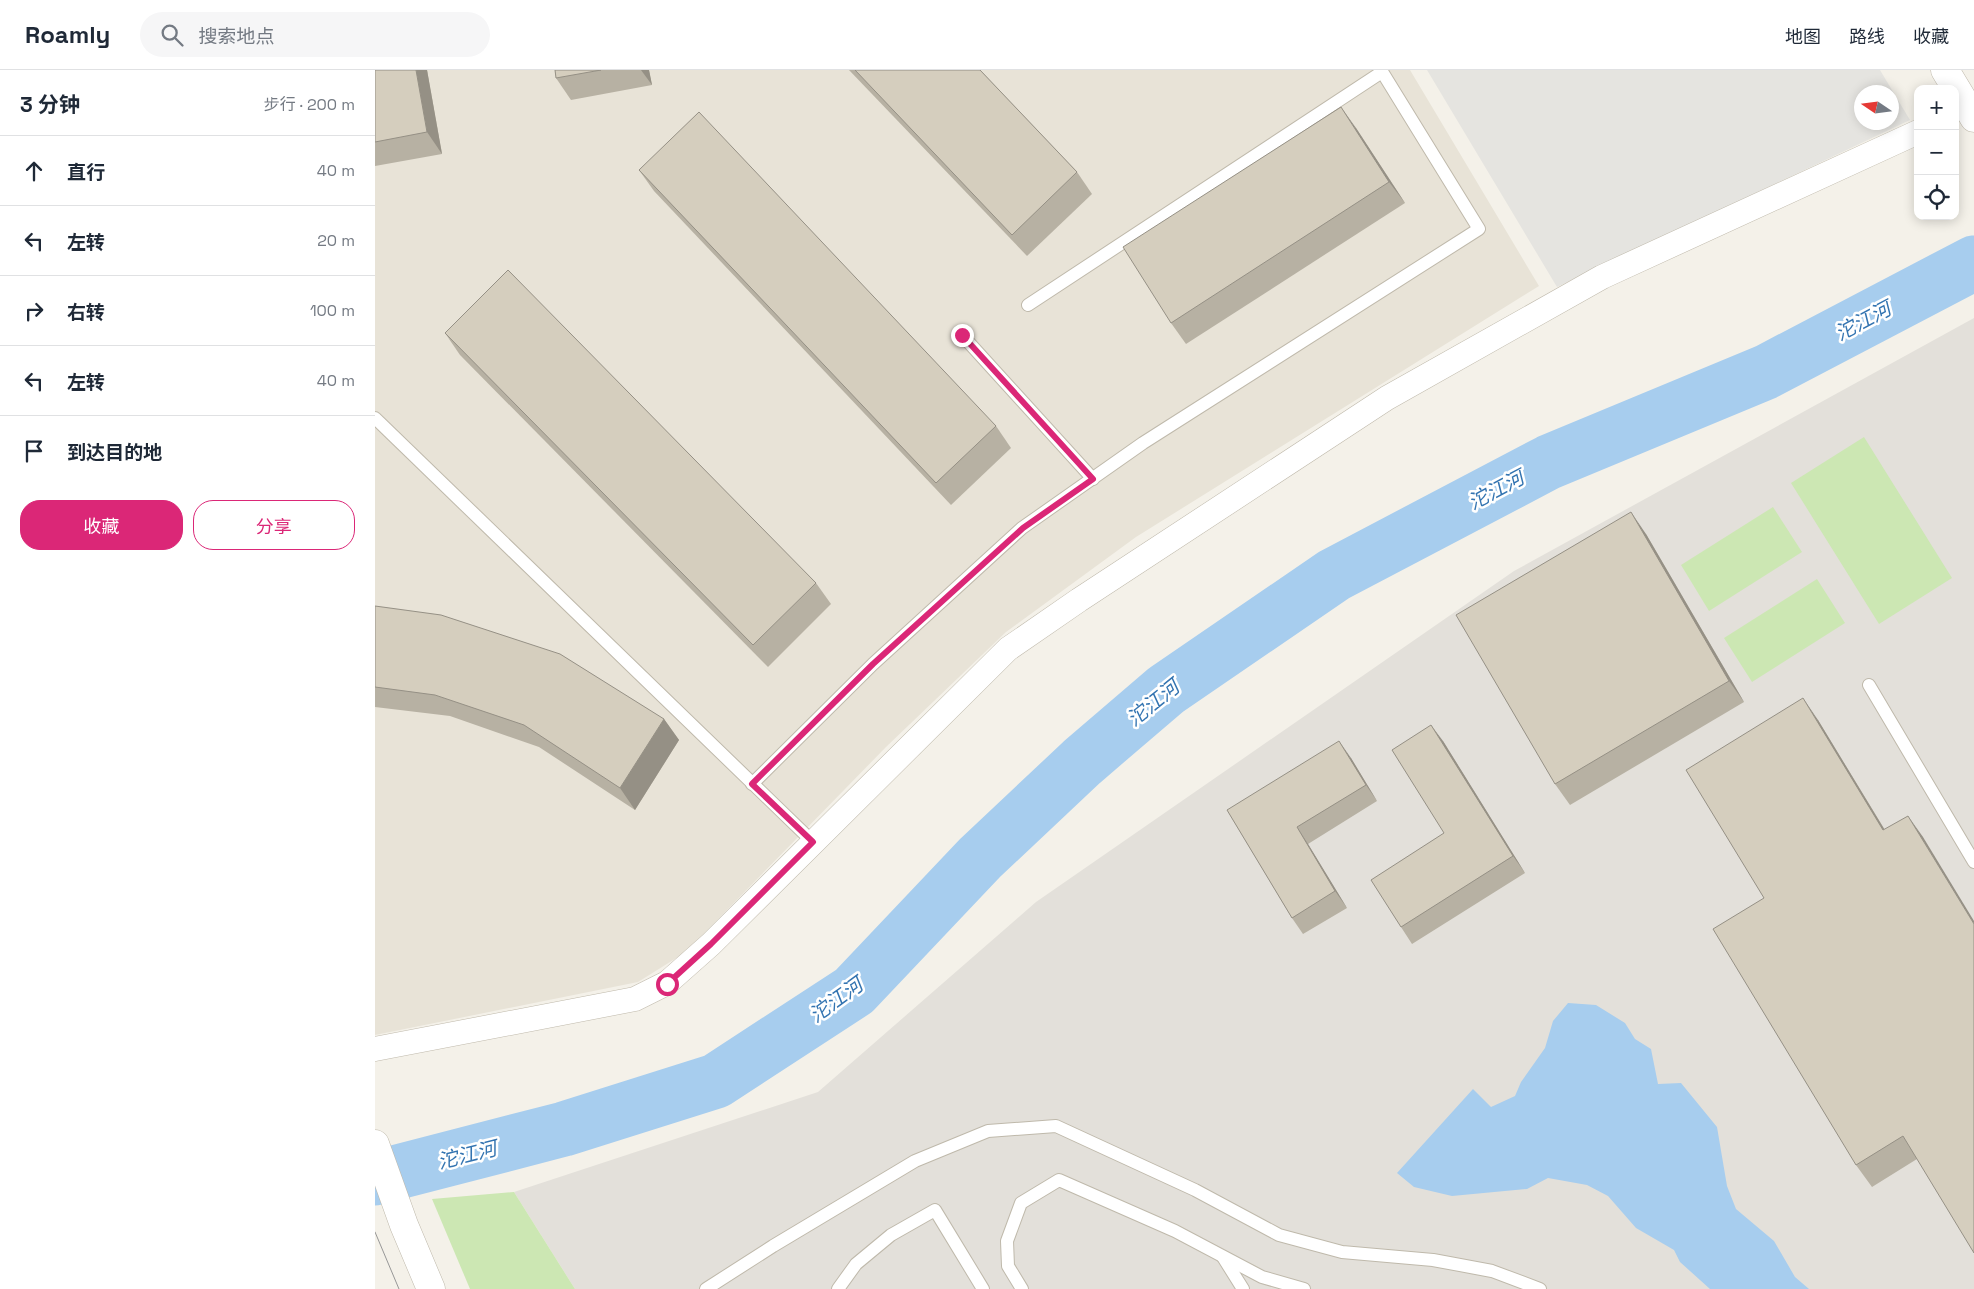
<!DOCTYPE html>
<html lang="zh">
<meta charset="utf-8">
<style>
body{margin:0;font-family:"Space Grotesk","Noto Sans SC",sans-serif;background:#f6f6f7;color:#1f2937}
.controls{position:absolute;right:15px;top:15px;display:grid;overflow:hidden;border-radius:10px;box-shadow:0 2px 12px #0003}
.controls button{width:45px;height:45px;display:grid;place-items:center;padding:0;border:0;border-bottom:1px solid #e0e1e3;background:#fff;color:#1f2937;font:25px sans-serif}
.compass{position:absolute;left:1479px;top:15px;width:45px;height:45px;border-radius:50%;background:#fff;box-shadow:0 2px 12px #0003;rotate:283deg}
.stop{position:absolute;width:15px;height:15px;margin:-11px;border:4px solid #db2777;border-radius:50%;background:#fff}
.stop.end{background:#db2777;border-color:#fff;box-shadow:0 1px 5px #0008}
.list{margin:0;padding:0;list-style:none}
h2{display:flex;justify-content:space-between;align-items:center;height:65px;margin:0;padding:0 20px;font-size:21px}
h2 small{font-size:16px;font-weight:400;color:#747a83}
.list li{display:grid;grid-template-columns:32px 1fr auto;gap:15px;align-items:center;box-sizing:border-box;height:70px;padding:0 20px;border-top:1px solid #e0e1e3}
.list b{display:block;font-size:19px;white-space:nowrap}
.list em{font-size:16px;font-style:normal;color:#747a83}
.actions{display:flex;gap:10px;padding:15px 20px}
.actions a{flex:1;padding:11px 0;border:1px solid #db2777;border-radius:20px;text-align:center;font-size:18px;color:#db2777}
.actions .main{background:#db2777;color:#fff}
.icon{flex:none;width:28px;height:28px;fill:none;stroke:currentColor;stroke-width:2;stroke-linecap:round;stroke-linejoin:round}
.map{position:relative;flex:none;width:1599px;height:1219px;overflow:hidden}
header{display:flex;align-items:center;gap:30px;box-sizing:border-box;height:70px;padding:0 25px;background:#fff;border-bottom:1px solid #e0e1e3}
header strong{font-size:24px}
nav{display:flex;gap:28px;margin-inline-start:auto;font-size:18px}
.search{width:350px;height:45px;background:#f6f6f7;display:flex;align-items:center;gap:12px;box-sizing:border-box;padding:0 18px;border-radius:28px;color:#747a83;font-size:19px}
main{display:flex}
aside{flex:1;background:#fff}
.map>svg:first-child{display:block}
</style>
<header>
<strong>Roamly</strong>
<div class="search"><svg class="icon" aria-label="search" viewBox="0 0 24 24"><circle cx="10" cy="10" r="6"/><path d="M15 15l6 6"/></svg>搜索地点</div>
<nav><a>地图</a><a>路线</a><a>收藏</a></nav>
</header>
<main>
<aside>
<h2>3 分钟<small>步行 · 200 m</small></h2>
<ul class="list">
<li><svg class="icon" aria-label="ahead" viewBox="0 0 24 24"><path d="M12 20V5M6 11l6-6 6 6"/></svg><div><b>直行</b></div><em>40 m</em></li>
<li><svg class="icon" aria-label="left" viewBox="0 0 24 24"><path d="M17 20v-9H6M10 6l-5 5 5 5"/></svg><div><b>左转</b></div><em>20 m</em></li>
<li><svg class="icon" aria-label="right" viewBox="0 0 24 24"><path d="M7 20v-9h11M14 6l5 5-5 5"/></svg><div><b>右转</b></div><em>100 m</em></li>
<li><svg class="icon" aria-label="left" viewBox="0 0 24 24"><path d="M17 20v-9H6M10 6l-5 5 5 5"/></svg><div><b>左转</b></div><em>40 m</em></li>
<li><svg class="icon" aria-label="arrive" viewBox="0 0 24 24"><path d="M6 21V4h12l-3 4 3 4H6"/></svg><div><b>到达目的地</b></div></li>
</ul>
<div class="actions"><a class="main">收藏</a><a>分享</a></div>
</aside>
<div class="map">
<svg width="1599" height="1219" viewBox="0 0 1599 1219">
<rect width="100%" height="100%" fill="#f4f1e9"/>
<!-- residential -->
<polygon fill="#e8e3d7" points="0,0 1035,0 1164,216 761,467 631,562 511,677 311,882 263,912 0,965"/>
<!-- industrial -->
<polygon fill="#e3e0da" points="1599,248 1599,1219 200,1219 139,1122 443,1022 661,832 1139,501"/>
<!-- green -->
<g fill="#cce7b3">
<polygon points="1489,367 1577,508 1504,554 1416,413"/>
<polygon points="1398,437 1427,482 1334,541 1306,495"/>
<polygon points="1442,509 1470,553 1377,612 1349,568"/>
<polygon points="139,1122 200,1219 95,1219 57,1129"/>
</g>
<!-- parking -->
<path fill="#e5e4e0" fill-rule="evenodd" d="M1052 0H1505L1535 50 1182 217ZM1486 22H1516V52H1486Z"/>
<!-- water -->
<polygon fill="#a7cdee" points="1193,933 1221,935 1250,953 1260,969 1276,979 1283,1014 1306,1013 1342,1057 1352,1116 1361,1139 1399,1171 1420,1207 1434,1219 1335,1219 1305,1192 1299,1180 1261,1158 1233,1126 1212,1115 1173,1108 1152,1119 1077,1126 1039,1117 1022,1103 1098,1019 1116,1037 1140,1026 1146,1012 1170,978 1178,951"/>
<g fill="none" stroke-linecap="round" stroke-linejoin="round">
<!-- river -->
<polyline stroke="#a7cdee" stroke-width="55" points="0,1108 189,1059 341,1011 479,921 605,788 707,692 791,620 959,505 1174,392 1391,302 1599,193"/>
<defs>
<g id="service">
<polyline points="653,235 1007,2"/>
<polyline points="587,265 718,409"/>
<polyline points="0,348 438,772"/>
<polyline points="1494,615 1599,792"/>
<polyline points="377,714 498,594 647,458 768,373 1104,159 1006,0"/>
<polyline points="848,1187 868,1219"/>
<polyline points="331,1219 398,1176 540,1091 613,1061 681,1056 820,1120 904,1165 967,1182 1058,1190 1117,1201 1165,1219"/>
<polyline points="463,1219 481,1194 516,1165 560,1140 608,1219"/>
<polyline points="647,1219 633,1196 632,1171 646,1133 684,1110 800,1161 887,1207 929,1219"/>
</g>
<polyline id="minor" points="0,979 260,929 292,913 336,874 633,579 704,530 1012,328 1227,207 1543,62"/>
<g id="tertiary">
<polyline points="1570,0 1599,48"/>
<polyline points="0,1074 29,1155 56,1219"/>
</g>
</defs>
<!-- service casing -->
<use href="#service" stroke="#bfb9ab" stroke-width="14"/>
<!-- minor casing -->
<use href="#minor" stroke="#bfb9ab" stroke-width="25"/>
<!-- tertiary casing -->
<use href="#tertiary" stroke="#bfb9ab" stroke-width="29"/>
<!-- service -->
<use href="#service" stroke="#fff" stroke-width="12"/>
<!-- minor -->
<use href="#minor" stroke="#fff" stroke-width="24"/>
<!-- tertiary -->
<use href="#tertiary" stroke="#fff" stroke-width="28"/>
<!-- tram -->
<polyline stroke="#979797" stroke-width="1" points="0,1162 24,1219"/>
</g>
<!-- wall -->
<g fill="#b7b1a3">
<polygon points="0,0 52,0 67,84 0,96"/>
<polygon points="180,0 274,0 277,15 196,30 181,8"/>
<polygon points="474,0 605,0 702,102 717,124 652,186"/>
<polygon points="981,58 1030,133 811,274 796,253"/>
<polygon points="264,100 621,356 636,378 576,435 279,121"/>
<polygon points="70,263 441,513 456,534 393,597 85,285"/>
<polygon points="1271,464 1369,632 1195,735 1180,714"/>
<polygon points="0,536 289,649 304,670 260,740 164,677 75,646 0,637"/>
<polygon points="1443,650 1510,760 1548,767 1542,1089 1497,1117 1481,1095 1389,828"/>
<polygon points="1068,671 1150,803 1037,874 1026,857 1069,763"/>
<polygon points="976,688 1002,731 933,774 972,838 928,864 917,848 852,740"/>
</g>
<!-- shaded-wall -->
<g fill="#959085">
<polygon points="41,0 52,0 67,84 52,62"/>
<polygon points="266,0 274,0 277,15"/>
<polygon points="966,37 981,58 1030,133 1014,112"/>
<polygon points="1256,442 1271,464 1369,632 1354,611"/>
<polygon points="1428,628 1443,650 1523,782 1508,760"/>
<polygon points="289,649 304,670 260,740 245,718"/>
<polygon points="1056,655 1068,671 1150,803 1138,786"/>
<polygon points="964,671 976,688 1002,731 991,715"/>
<polygon points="1533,746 1548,767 1599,851 1599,854"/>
<polygon points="922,757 933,774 972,838 960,821"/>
</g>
<!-- building -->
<g fill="#d5cebe" stroke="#959085">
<polygon points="0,0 41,0 52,62 0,72"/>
<polygon points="180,0 226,0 181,8"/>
<polygon points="480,0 605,0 702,102 637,165"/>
<polygon points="966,37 1014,112 796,253 748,177"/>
<polygon points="324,42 621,356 561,413 264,100"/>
<polygon points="133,200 441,513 378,575 70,263"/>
<polygon points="1256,442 1354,611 1180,714 1081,545"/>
<polygon points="0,536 66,545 185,584 289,649 245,718 149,655 60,625 0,617"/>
<polygon points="1428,628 1508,760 1533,746 1599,854 1599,1183 1528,1066 1481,1095 1338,859 1389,828 1311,700"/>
<polygon points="1056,655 1138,786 1026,857 996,810 1069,763 1017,680"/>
<polygon points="964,671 991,715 922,757 960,821 917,848 852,740"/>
</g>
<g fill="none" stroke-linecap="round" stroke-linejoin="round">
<!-- route -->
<polyline stroke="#db2777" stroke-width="6" points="292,914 336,874 438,772 377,714 498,594 648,458 718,409 587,265"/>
</g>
<g text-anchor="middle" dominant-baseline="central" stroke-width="5" stroke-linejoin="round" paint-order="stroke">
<!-- water labels -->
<g font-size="20" font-style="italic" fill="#3374b1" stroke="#fff">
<text transform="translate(1488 251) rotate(-28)">沱江河</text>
<text transform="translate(1121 420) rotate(-28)">沱江河</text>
<text transform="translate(778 633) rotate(-39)">沱江河</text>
<text transform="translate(461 930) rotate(-36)">沱江河</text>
<text transform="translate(92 1085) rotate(-14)">沱江河</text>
</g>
</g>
</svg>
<div class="controls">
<button>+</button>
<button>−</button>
<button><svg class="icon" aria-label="locate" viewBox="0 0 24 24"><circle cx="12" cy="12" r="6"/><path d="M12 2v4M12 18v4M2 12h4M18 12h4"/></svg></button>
</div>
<svg class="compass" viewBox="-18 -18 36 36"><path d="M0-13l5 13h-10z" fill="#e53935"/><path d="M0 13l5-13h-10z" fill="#747a83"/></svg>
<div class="stop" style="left:292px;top:914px"></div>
<div class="stop end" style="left:587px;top:265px"></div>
</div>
</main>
